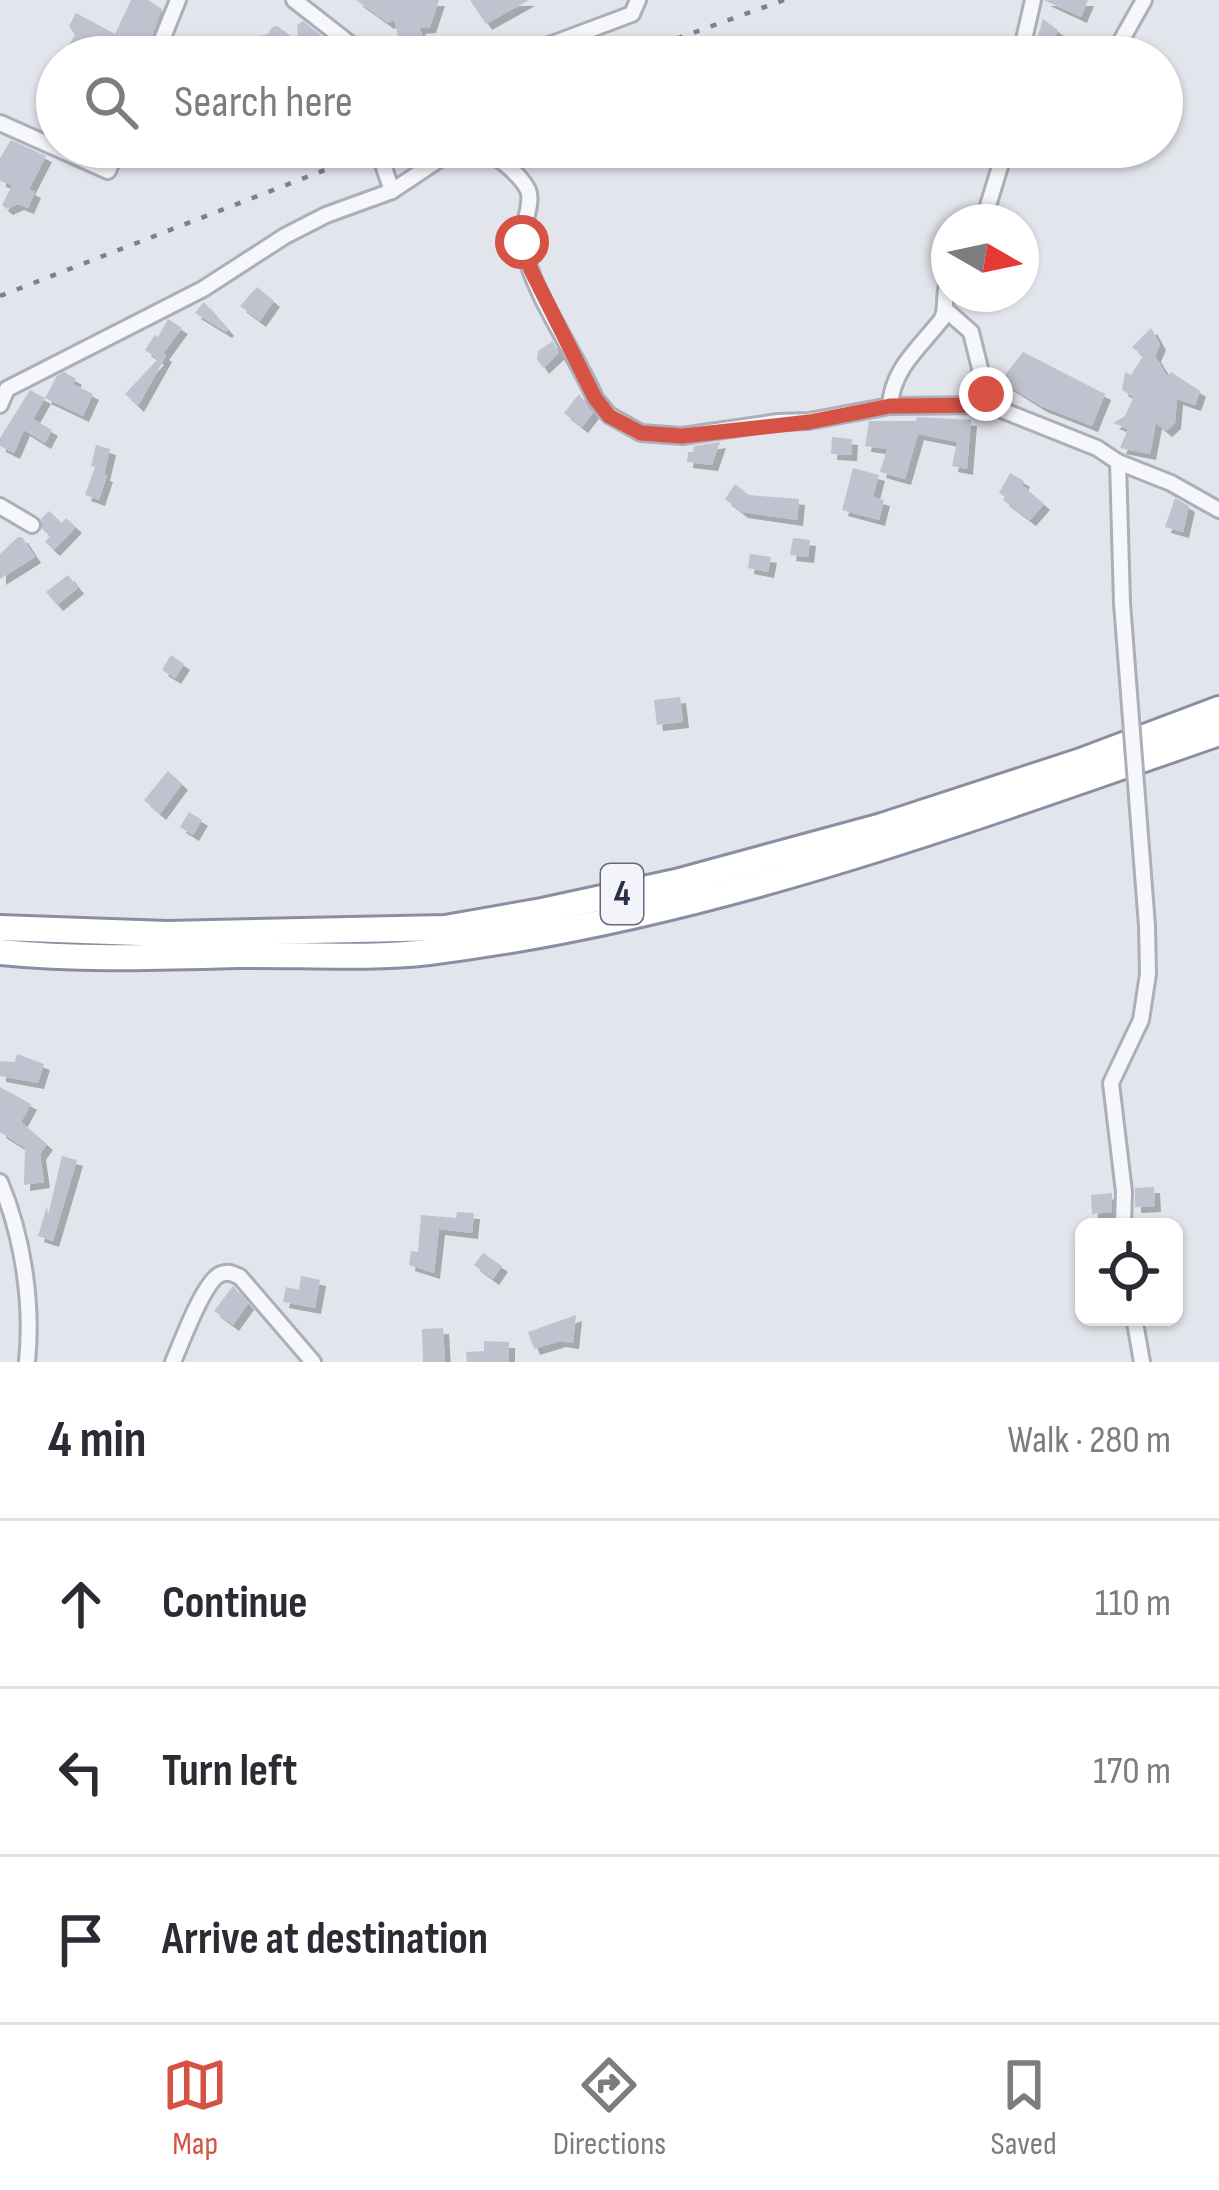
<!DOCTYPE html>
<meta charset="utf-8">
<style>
body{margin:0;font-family:"Sofia Sans Condensed",sans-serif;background:#f2f2f3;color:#2b2b33}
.controls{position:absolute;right:36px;bottom:36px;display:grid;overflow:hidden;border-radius:18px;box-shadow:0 3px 9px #0004}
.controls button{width:108px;height:108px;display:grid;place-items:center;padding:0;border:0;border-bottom:3px solid #e1e1e2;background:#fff;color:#2b2b33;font:60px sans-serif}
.compass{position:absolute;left:931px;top:204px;width:108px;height:108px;border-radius:50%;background:#fff;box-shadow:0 3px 9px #0004;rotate:99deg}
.stop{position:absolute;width:36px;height:36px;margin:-27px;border:9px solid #d55245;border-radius:50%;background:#fff}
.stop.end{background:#d55245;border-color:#fff;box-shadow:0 3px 12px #0008}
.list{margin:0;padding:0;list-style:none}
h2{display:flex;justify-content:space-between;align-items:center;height:156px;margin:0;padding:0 48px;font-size:51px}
h2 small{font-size:39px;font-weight:400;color:#7c7c81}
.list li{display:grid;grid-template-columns:78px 1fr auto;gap:36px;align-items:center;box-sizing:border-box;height:168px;padding:0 48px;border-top:3px solid #e1e1e2}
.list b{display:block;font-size:45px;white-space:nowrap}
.list em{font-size:39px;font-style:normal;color:#7c7c81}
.icon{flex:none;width:66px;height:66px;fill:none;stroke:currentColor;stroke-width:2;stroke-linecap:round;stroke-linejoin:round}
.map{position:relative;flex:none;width:1219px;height:1362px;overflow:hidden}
.search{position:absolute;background:#fff;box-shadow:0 3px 9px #0004;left:36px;right:36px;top:36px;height:132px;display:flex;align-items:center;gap:30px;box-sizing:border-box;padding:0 42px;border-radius:66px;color:#7c7c81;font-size:45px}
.sheet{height:660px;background:#fff}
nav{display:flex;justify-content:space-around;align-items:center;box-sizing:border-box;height:168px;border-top:3px solid #e1e1e2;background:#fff;font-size:33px;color:#7c7c81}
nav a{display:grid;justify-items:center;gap:6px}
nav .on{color:#d55245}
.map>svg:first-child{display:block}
</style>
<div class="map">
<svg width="1219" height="1362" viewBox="0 0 1219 1362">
<defs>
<filter id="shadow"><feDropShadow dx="6" dy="6" stdDeviation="0" flood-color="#0004"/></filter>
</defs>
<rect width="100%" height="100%" fill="#e3e5ec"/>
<!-- building -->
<g fill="#c0c2cf" filter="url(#shadow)">
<polygon points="131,0 148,0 162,9 144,57 61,57 75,35 69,26 76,13 115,34"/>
<polygon points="356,0 439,0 430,27 419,28 426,42 423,52 410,56 400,43 394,20 388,23"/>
<polygon points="470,0 529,0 486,24"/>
<polygon points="1044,0 1088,0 1081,17"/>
<polygon points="1043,19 1058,30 1046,57 1037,57 1032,55"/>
<polygon points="303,21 325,39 331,50 299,43 297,25"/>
<polygon points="277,26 291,36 276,37 270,50 247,39 268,34 272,27"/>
<polygon points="57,94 57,122 53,131 45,130 39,122"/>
<polygon points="11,140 46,156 29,189 35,192 28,208 18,204 7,209 2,205 12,185 0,181 0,158"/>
<polygon points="257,287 274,301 260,321 240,306"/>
<polygon points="204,302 228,330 226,332 195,313"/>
<polygon points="168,319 182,328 163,354 166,356 138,406 125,394 158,359 145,350 155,335 158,337"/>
<polygon points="1151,328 1160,344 1155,356 1167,376 1171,372 1200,391 1195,405 1177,399 1175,423 1166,431 1156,423 1150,454 1120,448 1128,429 1113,423 1125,416 1134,397 1122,390 1125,372 1131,375 1143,356 1132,347"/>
<polygon points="553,341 559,353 543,368 537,359 538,351"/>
<polygon points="1023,352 1105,394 1092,426 1041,406 1004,383 1005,375"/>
<polygon points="64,372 76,379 73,384 93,394 83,416 45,398 57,376"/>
<polygon points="30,390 45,398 33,419 52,430 45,443 24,430 14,453 0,446 0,438"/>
<polygon points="579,394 593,413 582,427 564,413"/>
<polygon points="917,417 971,420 967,469 952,466 957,442 918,434 905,479 880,472 887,449 865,446 869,421 916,421"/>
<polygon points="832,437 852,439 851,455 831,454"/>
<polygon points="720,442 712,465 687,462 688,452 693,452 694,446"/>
<polygon points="96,445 110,449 104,475 107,476 99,500 85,495 95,467 91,466"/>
<polygon points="853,468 879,475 873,497 884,500 879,520 842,510"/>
<polygon points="1010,473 1024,481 1022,485 1044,504 1030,520 1003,500 1005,497 999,493"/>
<polygon points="735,484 749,495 799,499 797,520 742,512 725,499"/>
<polygon points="1175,498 1189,506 1183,532 1165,527"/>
<polygon points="49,511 62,523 66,518 76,527 54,550 45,542 50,536 42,529 41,519"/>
<polygon points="18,537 22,537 35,557 0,579 0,554"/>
<polygon points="793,538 810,540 808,557 790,555"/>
<polygon points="750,554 771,557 768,572 748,568"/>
<polygon points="68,575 78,588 57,605 46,592"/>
<polygon points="171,655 184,664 175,678 162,670"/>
<polygon points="680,697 683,722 657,725 654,700"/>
<polygon points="168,771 182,784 160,814 144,800"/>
<polygon points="189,812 202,820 193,835 180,827"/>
<polygon points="17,1054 44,1064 38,1083 0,1076 0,1061 15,1062"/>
<polygon points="0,1087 31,1104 21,1122 47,1144 40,1154 44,1182 24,1185 25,1148 0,1132"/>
<polygon points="62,1156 77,1160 53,1241 38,1236 47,1206 48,1215"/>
<polygon points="1154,1187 1155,1206 1135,1207 1135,1188"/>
<polygon points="1112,1193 1112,1212 1092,1214 1091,1195"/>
<polygon points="457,1212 474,1213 472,1233 439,1229 434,1273 409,1265 411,1251 418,1252 421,1215 456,1218"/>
<polygon points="483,1253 502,1266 493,1279 474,1265"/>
<polygon points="301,1276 320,1280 315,1308 283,1302 286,1287 299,1290"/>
<polygon points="233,1286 248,1304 233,1325 214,1311"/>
<polygon points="576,1315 573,1343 560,1341 534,1349 528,1332"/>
<polygon points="443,1328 445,1362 423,1362 422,1329"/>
<polygon points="484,1341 509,1342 509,1362 467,1362 466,1352 484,1351"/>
</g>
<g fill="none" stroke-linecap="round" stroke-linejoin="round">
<defs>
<g id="street">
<polyline points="294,0 367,57"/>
<polyline points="155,57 178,0"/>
<polyline points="517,57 632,14 638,0"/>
<polyline points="1020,57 1033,0"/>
<polyline points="1112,57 1144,0"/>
<polyline points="0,123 108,171 118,147"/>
<path d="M479 147C495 154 520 174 528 190 534 204 520 228 523 245 533 295 574 350 595 398L609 415 641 433 682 436 778 422 809 421 890 406 989 405 1097 448 1118 462 1171 483 1219 510"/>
<polyline points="392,191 458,147"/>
<polyline points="983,222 1006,147"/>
<polyline points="946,310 971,332 989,405"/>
<polyline points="0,405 7,389 203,289 285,236 326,215 392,191 377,147"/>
<path d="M890 406C892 369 920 347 942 319 948 306 942 294 949 281"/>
<polyline points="1118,462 1122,603"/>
<polyline points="0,506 32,525"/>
<path d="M0 1182C23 1237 33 1303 27 1362"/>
<polyline points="1123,1227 1124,1192 1111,1083 1141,1020 1148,974 1147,926"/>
<polyline points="1134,1317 1142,1362"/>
<path d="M173 1362C181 1344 204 1280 221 1274 229 1271 233 1274 240 1277L313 1362"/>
</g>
<g id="highway">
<polyline points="0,928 167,934 445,928 542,911 676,882 882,826 1081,761 1219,709"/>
<path d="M0 952C78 960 159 957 237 955 299 954 368 959 429 952 705 918 958 823 1219 733"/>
</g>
</defs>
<!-- street casing -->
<use href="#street" stroke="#acaeba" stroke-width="20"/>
<!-- highway casing -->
<use href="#highway" stroke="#8a8ea3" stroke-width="30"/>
<!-- street -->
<use href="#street" stroke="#f6f7fa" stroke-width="14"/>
<!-- highway -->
<use href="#highway" stroke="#fff" stroke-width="24"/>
<!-- rail -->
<g stroke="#7c7f96" stroke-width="4.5" stroke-dasharray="6 12" stroke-linecap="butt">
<polyline points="592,57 642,38"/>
<polyline points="626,57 784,0"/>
<polyline points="0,296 384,147"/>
</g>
<defs>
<polyline id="street-bridge" points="1122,603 1147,926"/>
</defs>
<!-- street-bridge casing -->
<use href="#street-bridge" stroke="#acaeba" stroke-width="20" stroke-linecap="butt"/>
<!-- street-bridge -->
<use href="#street-bridge" stroke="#f6f7fa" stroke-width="14"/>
</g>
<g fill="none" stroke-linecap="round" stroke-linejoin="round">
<!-- route -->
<polyline stroke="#d55245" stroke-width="15" points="522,242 531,270 595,398 609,416 641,433 682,436 809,422 890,406 989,405 986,394"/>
</g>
<g text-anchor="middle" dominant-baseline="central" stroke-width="12" stroke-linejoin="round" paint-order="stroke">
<!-- shield labels -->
<rect fill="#f3f4f9" stroke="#66697b" stroke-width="3" x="601" y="864" width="42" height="60" rx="9"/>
<g font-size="36" font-weight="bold" fill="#2a2d45">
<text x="622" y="894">4</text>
</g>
</g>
</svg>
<div class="controls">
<button><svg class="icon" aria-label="locate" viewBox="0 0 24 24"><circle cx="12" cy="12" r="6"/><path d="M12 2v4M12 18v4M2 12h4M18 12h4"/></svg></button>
</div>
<svg class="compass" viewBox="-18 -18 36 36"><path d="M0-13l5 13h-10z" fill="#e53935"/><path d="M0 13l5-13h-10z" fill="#7c7c81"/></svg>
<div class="stop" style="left:522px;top:242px"></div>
<div class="stop end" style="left:986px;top:394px"></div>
<div class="search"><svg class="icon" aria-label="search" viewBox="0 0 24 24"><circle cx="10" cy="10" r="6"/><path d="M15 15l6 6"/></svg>Search here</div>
</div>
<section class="sheet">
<h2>4 min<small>Walk · 280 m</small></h2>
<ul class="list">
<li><svg class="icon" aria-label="ahead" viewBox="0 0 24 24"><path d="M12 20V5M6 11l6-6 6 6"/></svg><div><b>Continue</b></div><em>110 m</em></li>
<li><svg class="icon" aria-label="left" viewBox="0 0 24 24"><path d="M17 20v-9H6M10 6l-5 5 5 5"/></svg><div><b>Turn left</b></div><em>170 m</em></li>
<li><svg class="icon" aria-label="arrive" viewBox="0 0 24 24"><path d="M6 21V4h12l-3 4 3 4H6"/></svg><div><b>Arrive at destination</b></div></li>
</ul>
</section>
<nav>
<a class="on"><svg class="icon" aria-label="map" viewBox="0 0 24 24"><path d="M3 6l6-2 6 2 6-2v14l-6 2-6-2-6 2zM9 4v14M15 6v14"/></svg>Map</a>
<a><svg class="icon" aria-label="directions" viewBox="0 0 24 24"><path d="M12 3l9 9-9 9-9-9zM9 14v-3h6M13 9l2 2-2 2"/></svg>Directions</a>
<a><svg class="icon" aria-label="saved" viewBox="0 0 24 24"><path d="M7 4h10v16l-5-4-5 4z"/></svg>Saved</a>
</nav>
